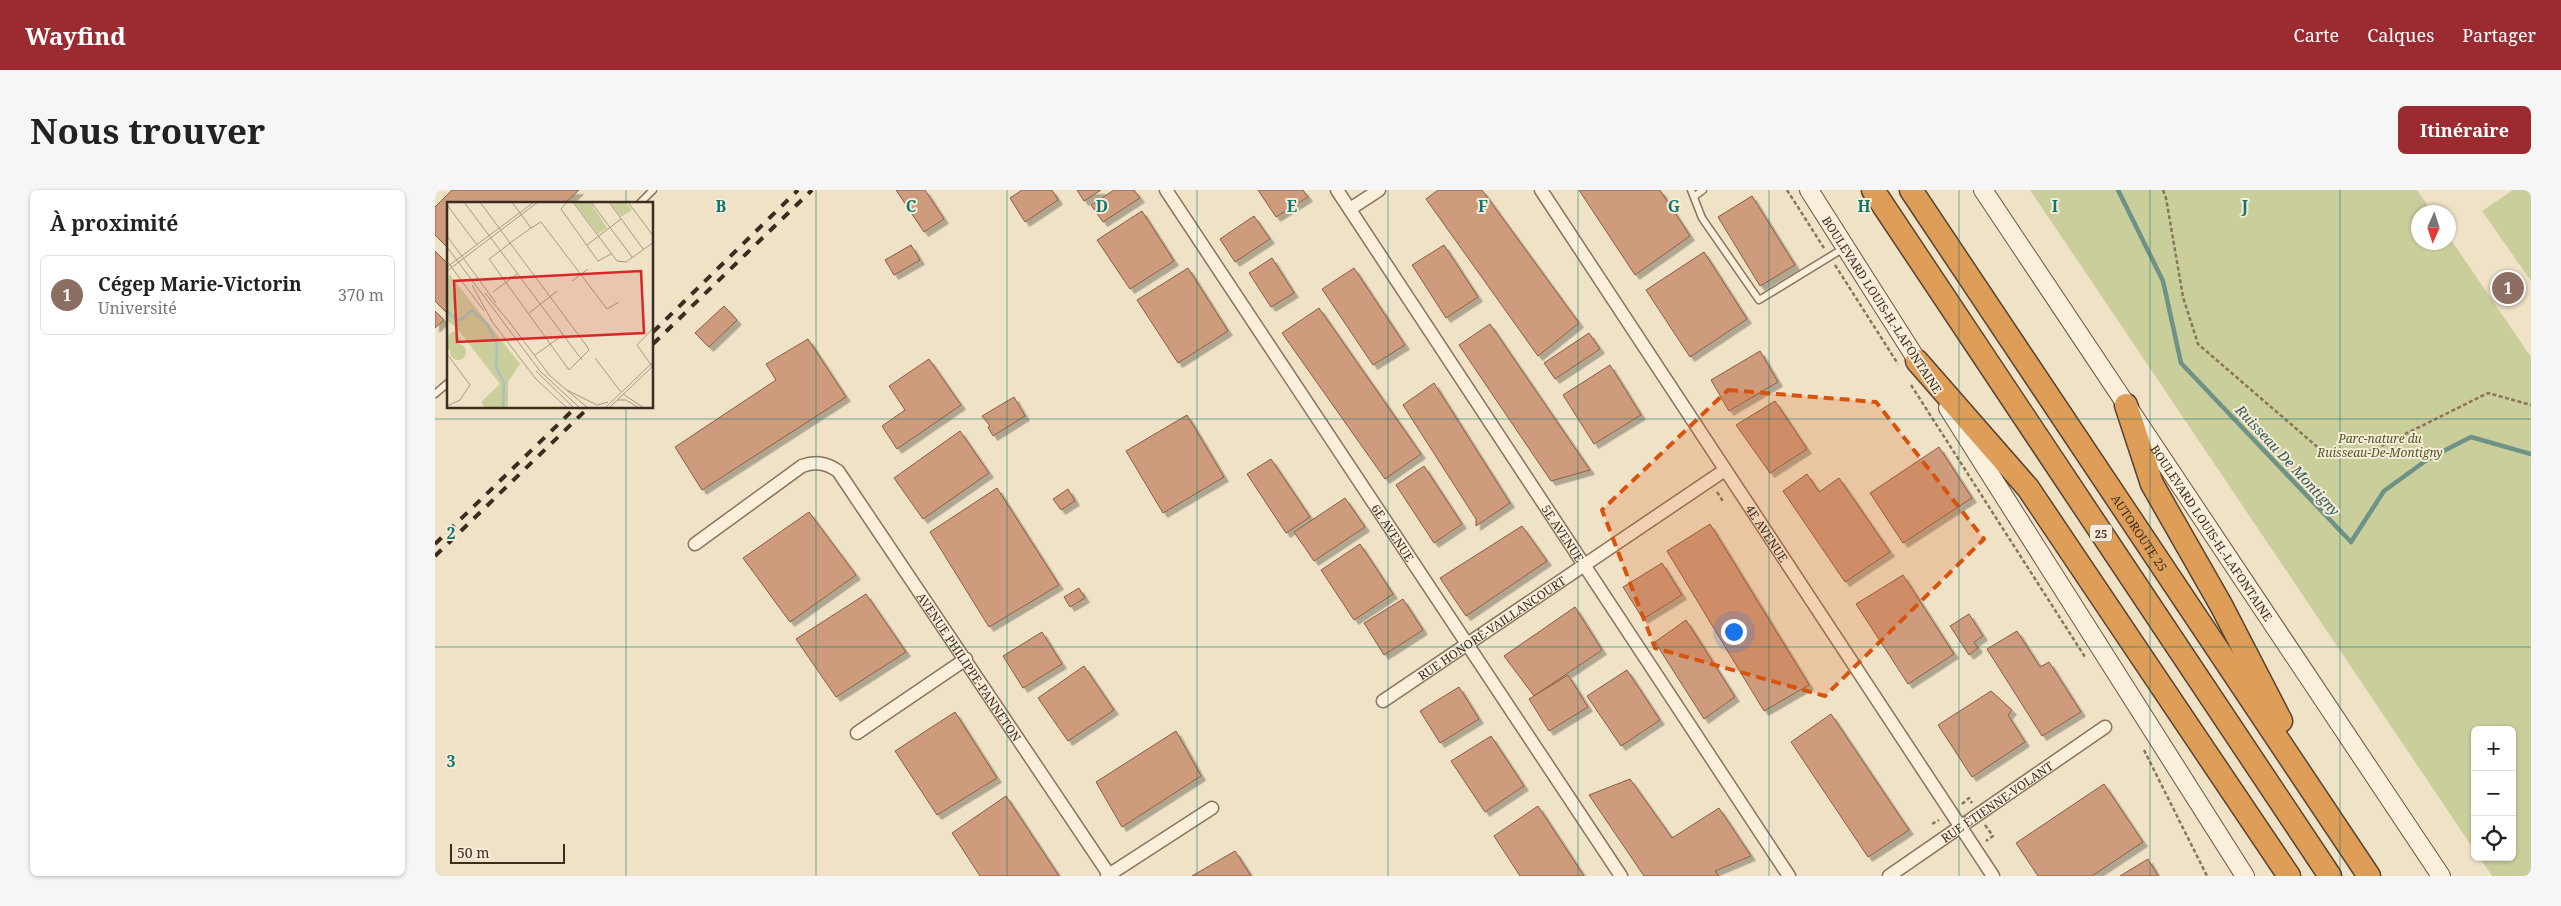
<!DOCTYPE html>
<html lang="fr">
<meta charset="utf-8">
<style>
body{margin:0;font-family:"Noto Serif",serif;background:#f6f6f6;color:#222}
.controls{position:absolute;right:15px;bottom:15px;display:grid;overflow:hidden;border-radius:8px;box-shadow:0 1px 4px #0004}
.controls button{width:45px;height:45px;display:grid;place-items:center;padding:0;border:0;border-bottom:1px solid #e0e0e0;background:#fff;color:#222;font:25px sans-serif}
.compass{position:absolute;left:1976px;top:15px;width:45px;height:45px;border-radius:50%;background:#fff;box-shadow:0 1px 4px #0004;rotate:183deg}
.scale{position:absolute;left:15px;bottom:12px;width:115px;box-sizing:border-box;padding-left:5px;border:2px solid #3c2c20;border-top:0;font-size:14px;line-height:18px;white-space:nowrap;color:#3c2c20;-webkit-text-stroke:4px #f6ecd7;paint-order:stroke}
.you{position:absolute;left:1298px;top:441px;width:18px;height:18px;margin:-12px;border:4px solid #fff;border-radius:50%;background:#1a73e8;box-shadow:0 0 0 8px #1a73e833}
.badge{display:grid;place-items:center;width:32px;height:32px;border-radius:50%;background:#9b2b31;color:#fff;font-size:16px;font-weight:700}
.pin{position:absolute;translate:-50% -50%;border:2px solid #fff;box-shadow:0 1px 5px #0006}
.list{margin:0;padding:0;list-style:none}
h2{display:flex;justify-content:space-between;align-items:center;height:65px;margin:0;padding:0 20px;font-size:21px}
h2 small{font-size:16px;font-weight:400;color:#767676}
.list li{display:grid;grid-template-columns:32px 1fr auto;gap:15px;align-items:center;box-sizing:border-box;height:80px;margin:0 10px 10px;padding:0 10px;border:1px solid #e0e0e0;border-radius:8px}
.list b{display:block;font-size:19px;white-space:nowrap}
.list p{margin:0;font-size:16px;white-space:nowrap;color:#767676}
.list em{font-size:16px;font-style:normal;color:#767676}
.icon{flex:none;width:28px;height:28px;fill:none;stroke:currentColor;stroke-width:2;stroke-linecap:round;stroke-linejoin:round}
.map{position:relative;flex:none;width:2096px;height:686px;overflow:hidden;border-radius:8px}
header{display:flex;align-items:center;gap:30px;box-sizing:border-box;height:70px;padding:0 25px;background:#9b2b31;color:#fff}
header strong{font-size:24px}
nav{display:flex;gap:28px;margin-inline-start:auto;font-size:18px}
.intro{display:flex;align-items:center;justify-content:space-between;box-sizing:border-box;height:120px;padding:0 30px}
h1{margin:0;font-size:35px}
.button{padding:12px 22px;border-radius:8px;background:#9b2b31;color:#fff;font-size:18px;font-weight:700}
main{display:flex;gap:30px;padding:0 30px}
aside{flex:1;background:#fff;border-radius:8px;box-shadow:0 1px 4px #0004}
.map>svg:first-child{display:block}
</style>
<header>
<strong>Wayfind</strong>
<nav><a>Carte</a><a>Calques</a><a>Partager</a></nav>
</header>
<div class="intro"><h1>Nous trouver</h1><a class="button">Itinéraire</a></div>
<main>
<aside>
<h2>À proximité<small></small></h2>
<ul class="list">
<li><span class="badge" style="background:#8d6e63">1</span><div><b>Cégep Marie-Victorin</b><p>Université</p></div><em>370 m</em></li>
</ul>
</aside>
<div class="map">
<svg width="2096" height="686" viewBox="0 0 2096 686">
<defs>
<filter id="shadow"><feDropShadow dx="4.5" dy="4.5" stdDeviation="0" flood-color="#0004"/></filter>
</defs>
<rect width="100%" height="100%" fill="#efe2c7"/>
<!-- green -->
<g fill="#cace9b">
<polygon points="1595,0 1982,0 1997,22 1984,22 1984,52 2014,52 2014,47 2096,167 2096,686 2057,686 2044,667 2077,667 2077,540 2040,540 2040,661"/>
<polygon points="2078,0 2096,0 2096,91 2047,21"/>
</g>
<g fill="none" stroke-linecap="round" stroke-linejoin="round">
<!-- stream -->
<polyline stroke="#6f9288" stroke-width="4.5" points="1683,0 1728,91 1746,173 1916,352 1949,301 1993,269 2036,247 2096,264"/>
</g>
<!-- building -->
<g fill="#ce9b7d" stroke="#8b5c41" filter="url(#shadow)">
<polygon points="17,0 144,0 129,14 14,14 14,59 0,45 0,17"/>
<polygon points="461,0 490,0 509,29 489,42"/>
<polygon points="587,0 617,0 623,10 590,32 575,8"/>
<polygon points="642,0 666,0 649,11"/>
<polygon points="679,0 699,0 705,8 668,32 656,15"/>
<polygon points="823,0 868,0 873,7 841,27"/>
<polygon points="1003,0 1047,0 1144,133 1103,166 991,9"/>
<polygon points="1144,0 1225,0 1255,46 1200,85"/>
<polygon points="1317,6 1360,75 1325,96 1283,27"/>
<polygon points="707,21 739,71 695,99 662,50"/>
<polygon points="819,26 835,49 800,72 785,49"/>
<polygon points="476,55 485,70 459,85 450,70"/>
<polygon points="1009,55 1043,107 1011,128 977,75"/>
<polygon points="0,61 14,75 14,125 0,111"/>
<polygon points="1269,62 1312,129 1255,167 1211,100"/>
<polygon points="837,68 859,103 836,117 814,83"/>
<polygon points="753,78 793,141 743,173 702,110"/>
<polygon points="919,78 970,155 938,175 887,99"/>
<polygon points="289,116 302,130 274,157 260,143"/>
<polygon points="884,118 986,264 950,289 847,143"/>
<polygon points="0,121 9,130 0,138"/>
<polygon points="1055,134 1155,280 1116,291 1024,155"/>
<polygon points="1154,143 1165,159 1120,189 1109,173"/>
<polygon points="373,149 411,207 267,300 240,257 341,190 331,174"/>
<polygon points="1325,161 1343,192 1294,221 1276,190"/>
<polygon points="494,169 526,215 462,259 447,236 470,220 454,196"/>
<polygon points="1175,175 1206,225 1159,254 1128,205"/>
<polygon points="999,193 1075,313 1041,336 1041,329 968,215"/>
<polygon points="579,207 590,226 558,246 553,237 555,236 547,226"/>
<polygon points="1340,211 1372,259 1335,283 1301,235"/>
<polygon points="752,225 789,287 728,323 691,261"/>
<polygon points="525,241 554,283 488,329 459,288"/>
<polygon points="1504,257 1537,308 1468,353 1435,303"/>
<polygon points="836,269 875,327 851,343 812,284"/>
<polygon points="989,276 1027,334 999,353 961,295"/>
<polygon points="1372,284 1384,302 1404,288 1455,362 1410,392 1348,301"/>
<polygon points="562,298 624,395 554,437 495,342"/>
<polygon points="633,299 640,311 626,320 618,309"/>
<polygon points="910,308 930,337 879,371 859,342"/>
<polygon points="374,322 421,385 355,432 308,368"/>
<polygon points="1275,334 1374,495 1329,521 1232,361"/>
<polygon points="1087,336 1112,371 1031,426 1005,388"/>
<polygon points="925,354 958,404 919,430 886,380"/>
<polygon points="1227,373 1247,405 1208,429 1188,397"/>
<polygon points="1468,385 1519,464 1473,494 1421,414"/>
<polygon points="644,398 650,408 635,417 629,407"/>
<polygon points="431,404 471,462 401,507 361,449"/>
<polygon points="968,409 988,440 949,465 929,433"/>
<polygon points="1140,417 1167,460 1099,506 1069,466"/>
<polygon points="1534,424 1548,446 1539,452 1543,458 1534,465 1515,436"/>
<polygon points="1251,430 1300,507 1269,529 1220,452"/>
<polygon points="1582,441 1605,477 1614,472 1646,522 1607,546 1552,459"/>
<polygon points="607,442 627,474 588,498 568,466"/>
<polygon points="649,476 679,520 633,551 603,508"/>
<polygon points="1192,480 1225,530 1186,556 1152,506"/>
<polygon points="1133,485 1153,517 1114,541 1094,509"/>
<polygon points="1024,497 1044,529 1005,553 985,521"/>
<polygon points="1556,501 1577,520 1573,525 1590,552 1537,587 1503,535"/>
<polygon points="520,522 562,588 502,625 460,561"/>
<polygon points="1396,524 1474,640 1433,667 1356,552"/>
<polygon points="741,541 766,586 687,637 661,592"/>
<polygon points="1056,546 1089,596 1050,622 1016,571"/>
<polygon points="1195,589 1237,648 1284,618 1316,666 1280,681 1284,686 1209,686 1154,605"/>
<polygon points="1669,594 1708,652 1657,686 1603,686 1581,653"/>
<polygon points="571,606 624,686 545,686 517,643"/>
<polygon points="1103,616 1149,686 1085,686 1059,646"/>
<polygon points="800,661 816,686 757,686"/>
<polygon points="1713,669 1723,686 1685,686"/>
</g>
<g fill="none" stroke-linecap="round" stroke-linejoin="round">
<defs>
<g id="lane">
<polyline points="1256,0 1267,28 1324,110 1409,58"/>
<polyline points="1260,6 1268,0"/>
<polyline points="204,14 218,0"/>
<polyline points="0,204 14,192"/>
</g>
<g id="street">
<path id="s1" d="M731 0 1186 686"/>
<path id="s2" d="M902 0 1354 686"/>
<path id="s3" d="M1106 0 1558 686"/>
<polyline points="915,19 944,0"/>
<path id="s4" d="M260 354 367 276C381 271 391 273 403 281L675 686"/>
<path id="s5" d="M948 511 1290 280"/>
<polyline points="422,543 531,469"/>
<polyline points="672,686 777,618"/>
<path id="s6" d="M1454 686 1670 537"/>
</g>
<g id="secondary">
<polyline points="1374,0 1489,181"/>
<path id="s7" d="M1548 0 2006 686"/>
<polyline points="1513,218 1810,686"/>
</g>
<g id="highway">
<polyline points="1438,0 1895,686"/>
<path id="s8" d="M1476 0 1934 686"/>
<polyline points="1482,171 1593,298 1854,686"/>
<polyline points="1691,215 1717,294 1786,415 1846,531"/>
</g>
</defs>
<!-- lane casing -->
<use href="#lane" stroke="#8b735c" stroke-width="9"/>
<!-- street casing -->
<use href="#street" stroke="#8b735c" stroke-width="15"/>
<!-- secondary casing -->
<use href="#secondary" stroke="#6d543f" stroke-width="20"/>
<!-- highway casing -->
<use href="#highway" stroke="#594230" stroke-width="25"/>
<!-- path -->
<g stroke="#8b735c" stroke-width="2.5" stroke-dasharray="4 2.5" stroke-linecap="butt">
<polyline points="1352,0 1389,58"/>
<polyline points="1728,0 1731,8 1748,107 1763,154 1887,261 1911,265 1936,261 2053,203 2096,215"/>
<polyline points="1400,75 1463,174"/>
<polyline points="1476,195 1650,467"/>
<polyline points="1282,302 1289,313"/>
<polyline points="1709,560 1772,686"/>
<polyline points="1527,614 1534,608 1537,613"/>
<polyline points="1497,634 1504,630"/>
<polyline points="1550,635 1558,646 1551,651"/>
</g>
<!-- lane -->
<use href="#lane" stroke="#f9efdb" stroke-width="6"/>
<!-- street -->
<use href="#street" stroke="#f9efdb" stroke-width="12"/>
<!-- secondary -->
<use href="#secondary" stroke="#f9efdb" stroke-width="18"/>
<!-- highway -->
<use href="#highway" stroke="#de9e58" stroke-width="22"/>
<!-- rail -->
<g stroke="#3c2c20" stroke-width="4" stroke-dasharray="9 9" stroke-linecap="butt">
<polyline points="218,142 363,0"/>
<polyline points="218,154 377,0"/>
<polyline points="0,354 140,218"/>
<polyline points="0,366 153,218"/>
</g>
</g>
<!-- marked area -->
<path fill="#d7540e" fill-opacity="0.2" stroke="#d7540e" stroke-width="4" stroke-dasharray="10 6" stroke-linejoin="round" d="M1293 200 1441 212 1549 349 1390 506 1220 458 1167 320Z"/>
<!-- grid -->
<path fill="none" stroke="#0f766e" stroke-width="1" stroke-opacity="0.55" d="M191 0V14M381 0V686M572 0V686M762 0V686M953 0V686M1143 0V686M1334 0V686M1524 0V686M1715 0V686M1905 0V686M191 218V686M0 229H2096M0 457H2096"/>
<g text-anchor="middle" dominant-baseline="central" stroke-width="4" stroke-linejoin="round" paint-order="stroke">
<!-- shield labels -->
<rect fill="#f6ecd7" stroke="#746657" stroke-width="1" x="1655" y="334.5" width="22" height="17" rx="4"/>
<g font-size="11" font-weight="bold" fill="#3c2c20">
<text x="1666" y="343">25</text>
</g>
<!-- street labels -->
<g font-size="12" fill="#3c2c20" stroke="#f6ecd7">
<text transform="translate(1447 115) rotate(57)">BOULEVARD LOUIS-H.-LAFONTAINE</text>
<text stroke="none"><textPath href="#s1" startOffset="411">6E AVENUE</textPath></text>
<text stroke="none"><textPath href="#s2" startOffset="411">5E AVENUE</textPath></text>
<text stroke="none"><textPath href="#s3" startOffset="411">4E AVENUE</textPath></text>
<text stroke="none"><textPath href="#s8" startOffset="412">AUTOROUTE 25</textPath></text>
<text stroke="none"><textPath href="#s7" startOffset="412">BOULEVARD LOUIS-H.-LAFONTAINE</textPath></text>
<text stroke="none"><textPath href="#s5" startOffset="131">RUE HONORÉ-VAILLANCOURT</textPath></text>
<text stroke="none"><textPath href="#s4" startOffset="406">AVENUE PHILIPPE-PANNETON</textPath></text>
<text stroke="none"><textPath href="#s6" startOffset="131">RUE ÉTIENNE-VOLANT</textPath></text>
</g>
<!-- park labels -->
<g font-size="12" font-style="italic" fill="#4e5826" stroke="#f6ecd7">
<text x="1945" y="248">Parc-nature du<tspan x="1945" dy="14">Ruisseau-De-Montigny</tspan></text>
</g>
<!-- water labels -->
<g font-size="14" font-style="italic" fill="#2f5b57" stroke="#f6ecd7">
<text transform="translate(1853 270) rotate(47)">Ruisseau De Montigny</text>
</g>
</g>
<!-- overview -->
<g transform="translate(12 12)">
<rect width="206" height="206" fill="#efe2c7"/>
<path d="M127 0H143L160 26 151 32ZM163 0H179L185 8 174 15ZM3 73 73 162 61 180V206H38L34 200 53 182 9 125 0 119V74ZM7 129 14 138 0 150V134ZM3 150a8 8 0 1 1 16 0a8 8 0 1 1-16 0Z" fill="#cace9b"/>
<path fill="none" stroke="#a8c3ba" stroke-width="2.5" d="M0 108 8 117 14 118 25 108 41 123 50 143 49 165 57 181 56 206"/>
<path fill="none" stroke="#a79984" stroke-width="1" d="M17 0 135 158M33 0 55 30 63 41 139 143 142 148 122 168 42 57 53 49 63 41 84 26 94 20 160 107 172 100M65 0 84 26M120 0 114 7 151 59 164 52M126 0 170 59 179 60 207 40M144 0 185 55M162 0 196 47M181 0 207 35M0 3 30 43M0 34 49 101M140 43 174 17M0 45 93 169 133 206M0 59 37 109M0 65 87 0M0 69 91 0M125 79 141 67M25 83 45 119M46 90 70 72M38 91 64 122M81 112 110 89M43 117 89 177 120 206M63 121 103 174 141 206M207 125 190 143 207 167M0 152 23 183 13 198 0 204M88 153 116 133M148 156 174 190M89 169 127 206M120 188 150 203 161 200M176 192 197 206M171 198H179L192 206M158 206 207 159M162 206 207 163"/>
<path fill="#d62828" fill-opacity="0.15" stroke="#d62828" stroke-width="2.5" d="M194 69 197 131 10 140 7 79Z"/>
<rect width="206" height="206" fill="none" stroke="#3c2c20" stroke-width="2.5"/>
</g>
<g font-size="16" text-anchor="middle" font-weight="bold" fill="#0f766e" stroke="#f6ecd7" stroke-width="4" stroke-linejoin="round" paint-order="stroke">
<text x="286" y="22">B</text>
<text x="476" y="22">C</text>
<text x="667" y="22">D</text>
<text x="857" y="22">E</text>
<text x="1048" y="22">F</text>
<text x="1239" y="22">G</text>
<text x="1429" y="22">H</text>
<text x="1620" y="22">I</text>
<text x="1810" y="22">J</text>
<text x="16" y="349">2</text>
<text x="16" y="577">3</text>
</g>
</svg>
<div class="controls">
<button>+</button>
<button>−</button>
<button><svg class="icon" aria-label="locate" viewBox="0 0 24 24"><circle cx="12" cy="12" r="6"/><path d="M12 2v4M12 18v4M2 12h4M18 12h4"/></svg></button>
</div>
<svg class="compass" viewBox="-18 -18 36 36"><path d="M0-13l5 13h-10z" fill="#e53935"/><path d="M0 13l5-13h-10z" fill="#767676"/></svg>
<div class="scale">50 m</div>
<div class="you"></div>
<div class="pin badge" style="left:2073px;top:98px;background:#8d6e63">1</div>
</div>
</main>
